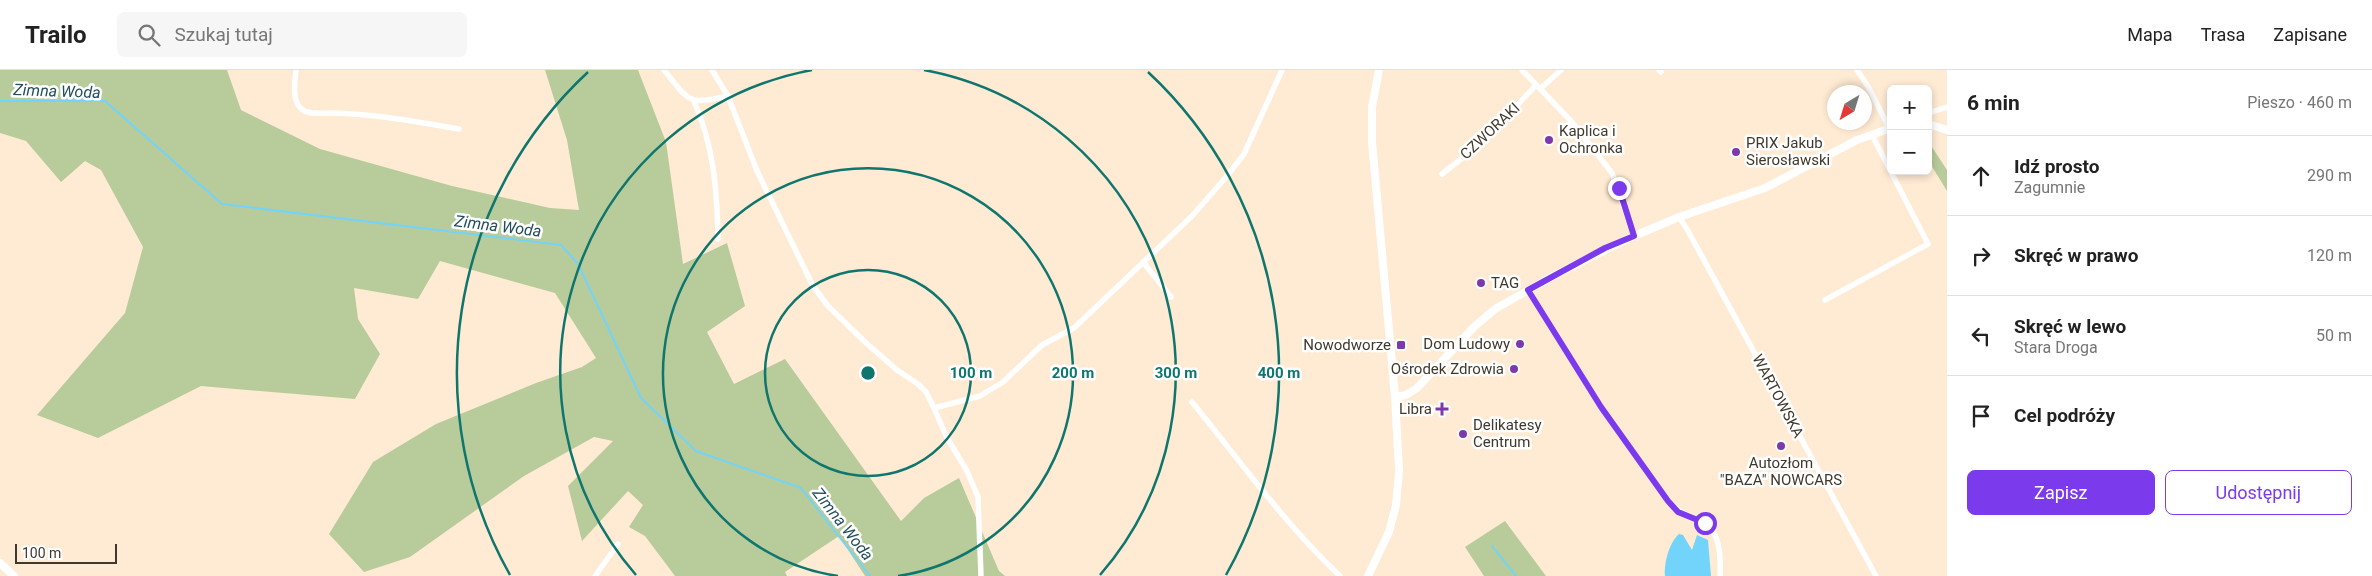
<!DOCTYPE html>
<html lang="pl">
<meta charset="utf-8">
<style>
body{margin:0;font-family:Roboto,sans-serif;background:#f6f6f6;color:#222}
.controls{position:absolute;right:15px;top:15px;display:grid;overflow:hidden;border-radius:8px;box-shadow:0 2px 8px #0003}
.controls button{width:45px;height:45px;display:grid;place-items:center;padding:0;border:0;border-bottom:1px solid #e0e0e0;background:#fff;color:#222;font:25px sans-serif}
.compass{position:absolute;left:1827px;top:15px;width:45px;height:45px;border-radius:50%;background:#fff;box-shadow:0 2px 8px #0003;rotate:218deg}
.scale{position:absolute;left:15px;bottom:12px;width:102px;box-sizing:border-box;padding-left:5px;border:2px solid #41382c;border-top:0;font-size:14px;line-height:18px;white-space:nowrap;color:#41382c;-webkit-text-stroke:4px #fff;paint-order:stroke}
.stop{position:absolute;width:15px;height:15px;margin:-11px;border:4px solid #7c3aed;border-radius:50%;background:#fff}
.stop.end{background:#7c3aed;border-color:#fff;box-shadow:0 1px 5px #0008}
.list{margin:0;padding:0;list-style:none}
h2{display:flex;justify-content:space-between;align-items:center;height:65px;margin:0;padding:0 20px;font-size:21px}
h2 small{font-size:16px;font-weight:400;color:#767676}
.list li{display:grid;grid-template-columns:32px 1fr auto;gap:15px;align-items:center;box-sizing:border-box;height:80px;padding:0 20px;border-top:1px solid #e0e0e0}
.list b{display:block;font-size:19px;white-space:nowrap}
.list p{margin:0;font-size:16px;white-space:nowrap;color:#767676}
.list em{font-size:16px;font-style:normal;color:#767676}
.actions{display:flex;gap:10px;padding:15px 20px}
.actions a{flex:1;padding:11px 0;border:1px solid #7c3aed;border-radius:8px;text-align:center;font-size:18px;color:#7c3aed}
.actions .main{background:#7c3aed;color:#fff}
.icon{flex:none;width:28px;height:28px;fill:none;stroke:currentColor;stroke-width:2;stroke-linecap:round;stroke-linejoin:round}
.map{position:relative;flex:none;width:1947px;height:506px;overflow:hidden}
header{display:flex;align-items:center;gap:30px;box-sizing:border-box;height:70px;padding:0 25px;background:#fff;border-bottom:1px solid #e0e0e0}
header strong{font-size:24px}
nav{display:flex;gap:28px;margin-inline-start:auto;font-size:18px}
.search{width:350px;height:45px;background:#f6f6f6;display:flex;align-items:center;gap:12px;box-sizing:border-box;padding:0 18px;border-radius:8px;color:#767676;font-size:19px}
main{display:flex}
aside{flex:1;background:#fff}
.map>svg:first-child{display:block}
</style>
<header>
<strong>Trailo</strong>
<div class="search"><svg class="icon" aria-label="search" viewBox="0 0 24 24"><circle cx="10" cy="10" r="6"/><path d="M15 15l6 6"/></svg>Szukaj tutaj</div>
<nav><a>Mapa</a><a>Trasa</a><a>Zapisane</a></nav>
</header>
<main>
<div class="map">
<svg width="1947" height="506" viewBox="0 0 1947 506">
<rect width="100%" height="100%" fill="#ffead3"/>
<!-- green -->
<g fill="#b8cb9a">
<polygon points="0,0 227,0 241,40 320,79 452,116 550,138 579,140 567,70 545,0 638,0 666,72 683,194 727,173 745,236 707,262 734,314 785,289 901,451 924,428 959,408 999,501 1005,506 865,506 839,466 785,502 787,506 675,506 645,466 629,457 643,435 628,421 582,471 568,416 613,371 594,367 524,406 410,487 364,502 329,464 373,392 436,354 536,313 582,297 596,288 555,223 440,191 418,229 354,218 358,249 380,284 355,329 201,316 98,368 37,345 125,243 143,177 101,100 85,91 61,112 26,71 0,63"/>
<polygon points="1928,71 1947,100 1947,121 1928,90"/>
<polygon points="1505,451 1546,506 1484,506 1465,477"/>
</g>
<!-- water -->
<path fill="#72d4fa" d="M1679 464 1683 465 1692 480 1697 465 1708 470 1711 506H1665C1664 493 1669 473 1679 464Z"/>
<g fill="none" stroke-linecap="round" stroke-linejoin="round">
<!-- stream -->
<g stroke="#72d4fa" stroke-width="2">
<polyline points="0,31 105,31 222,134 561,175 578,194 641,328 696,381 801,418 870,506"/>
<polyline points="1492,476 1516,506"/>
</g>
<!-- street -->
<g stroke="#fff" stroke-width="5.5">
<path d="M296 0C295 11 291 33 303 40 310 45 324 43 333 43 376 44 417 52 459 59"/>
<path d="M664 0C690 32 687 35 728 26"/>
<polyline points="712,0 728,26 757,101 813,216 828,236 865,272 897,300 918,314 926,322 934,338 980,326 1003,312 1042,275 1074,258 1192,146 1227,106 1244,84 1282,0"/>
<polyline points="1522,0 1572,52 1612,103 1634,166"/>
<polyline points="1659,0 1661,2"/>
<polyline points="1857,0 1869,18 1889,58"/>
<polyline points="1540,19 1561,0"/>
<path d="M694 31C714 77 717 119 718 169"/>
<polyline points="1928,43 1947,37"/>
<polyline points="1442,104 1485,70 1536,15"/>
<polyline points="1679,147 1687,159 1876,506"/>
<polyline points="1143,192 1171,227"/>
<path d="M1528 220 1601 337 1668 431C1681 445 1689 444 1704 453 1721 462 1721 489 1720 506"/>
<polyline points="1825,230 1928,174 1872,65"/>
<path d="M1192 332C1240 391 1285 454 1340 506"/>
<polyline points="934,338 946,366 967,401 978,427 981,506"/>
<polyline points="595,506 618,474"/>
</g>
<!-- secondary -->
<g stroke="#fff" stroke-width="8">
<polyline points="1928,54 1947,60"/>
<polyline points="1395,327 1406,325 1417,318 1474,257 1495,239 1557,204 1634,166 1679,147 1765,118 1857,70 1891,58"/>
<polyline points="0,493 14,506"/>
<polyline points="1368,506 1389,462 1396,435 1399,401 1395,327 1372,72 1372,37 1379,0"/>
</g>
</g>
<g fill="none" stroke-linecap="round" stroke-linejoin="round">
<!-- route -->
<polyline stroke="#7c3aed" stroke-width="6" points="1619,118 1634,166 1605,178 1528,220 1601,337 1668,431 1678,442 1705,453"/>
</g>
<!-- distance rings -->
<g fill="none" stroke="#0f766e" stroke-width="2.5">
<circle cx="868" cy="303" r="103"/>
<path d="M838 506A205 205 0 1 1 898 506"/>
<path d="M636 505A308 308 0 0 1 812 0M924 0A308 308 0 0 1 1100 505"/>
<path d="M510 505A411 411 0 0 1 588 2M1148 2A411 411 0 0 1 1226 505"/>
</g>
<!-- markers -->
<g fill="#7d38ac" stroke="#fff" stroke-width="2">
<circle cx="1549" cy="70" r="5"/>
<circle cx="1736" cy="82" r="5"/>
<circle cx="1481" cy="213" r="5"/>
<circle cx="1520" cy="274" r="5"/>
<rect x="1396" y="270" width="10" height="10" rx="2.5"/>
<circle cx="1514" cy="299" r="5"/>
<path d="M1439.5 331.5h5v5h5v5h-5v5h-5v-5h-5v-5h5z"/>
<circle cx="1463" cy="364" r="5"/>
<circle cx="1781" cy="376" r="5"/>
</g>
<g text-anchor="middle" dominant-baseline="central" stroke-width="5" stroke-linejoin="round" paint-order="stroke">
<!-- street labels -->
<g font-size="15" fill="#41382c" stroke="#fff">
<text transform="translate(1490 61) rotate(-43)">CZWORAKI</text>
<text transform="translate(1778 326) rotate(62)">WARTOWSKA</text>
</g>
<!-- poi labels -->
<g font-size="15" fill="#41382c" stroke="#fff" text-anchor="start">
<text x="1559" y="61">Kaplica i<tspan x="1559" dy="17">Ochronka</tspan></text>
<text x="1746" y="73">PRIX Jakub<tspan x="1746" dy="17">Sierosławski</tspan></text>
<text x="1491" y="213">TAG</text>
<text x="1510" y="274" text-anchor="end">Dom Ludowy</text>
<text x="1391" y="275" text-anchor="end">Nowodworze</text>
<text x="1504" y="299" text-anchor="end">Ośrodek Zdrowia</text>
<text x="1432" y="339" text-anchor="end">Libra</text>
<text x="1473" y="355">Delikatesy<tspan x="1473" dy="17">Centrum</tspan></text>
<text x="1781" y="393" text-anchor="middle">Autozłom<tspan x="1781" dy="17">"BAZA" NOWCARS</tspan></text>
</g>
<!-- water labels -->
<g font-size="16" font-style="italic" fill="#224d5d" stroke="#fff">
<text transform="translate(57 21) rotate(2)">Zimna Woda</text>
<text transform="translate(498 156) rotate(7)">Zimna Woda</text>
<text transform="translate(843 454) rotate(52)">Zimna Woda</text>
</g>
</g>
<circle cx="868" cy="303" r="8" fill="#0f766e" stroke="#fff" stroke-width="2.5"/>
<g font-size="15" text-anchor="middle" font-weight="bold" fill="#0f766e" stroke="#fff" stroke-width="5" stroke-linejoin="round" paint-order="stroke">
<text x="971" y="308">100 m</text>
<text x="1073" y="308">200 m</text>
<text x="1176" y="308">300 m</text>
<text x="1279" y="308">400 m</text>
</g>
</svg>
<div class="controls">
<button>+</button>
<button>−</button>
</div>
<svg class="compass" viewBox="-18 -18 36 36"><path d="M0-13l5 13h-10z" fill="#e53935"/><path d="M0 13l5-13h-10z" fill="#767676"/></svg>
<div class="scale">100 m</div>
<div class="stop" style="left:1705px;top:453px"></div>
<div class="stop end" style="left:1619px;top:118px"></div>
</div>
<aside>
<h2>6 min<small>Pieszo · 460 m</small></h2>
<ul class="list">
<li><svg class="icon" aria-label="ahead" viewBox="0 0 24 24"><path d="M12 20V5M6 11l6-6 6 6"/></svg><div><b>Idź prosto</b><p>Zagumnie</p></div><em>290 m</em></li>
<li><svg class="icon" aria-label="right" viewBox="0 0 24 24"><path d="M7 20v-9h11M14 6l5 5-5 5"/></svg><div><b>Skręć w prawo</b></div><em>120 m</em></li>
<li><svg class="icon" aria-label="left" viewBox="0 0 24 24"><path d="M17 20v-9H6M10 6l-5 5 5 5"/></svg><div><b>Skręć w lewo</b><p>Stara Droga</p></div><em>50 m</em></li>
<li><svg class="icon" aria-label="arrive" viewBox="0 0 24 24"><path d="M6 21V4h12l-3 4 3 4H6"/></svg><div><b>Cel podróży</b></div></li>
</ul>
<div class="actions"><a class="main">Zapisz</a><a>Udostępnij</a></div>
</aside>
</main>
